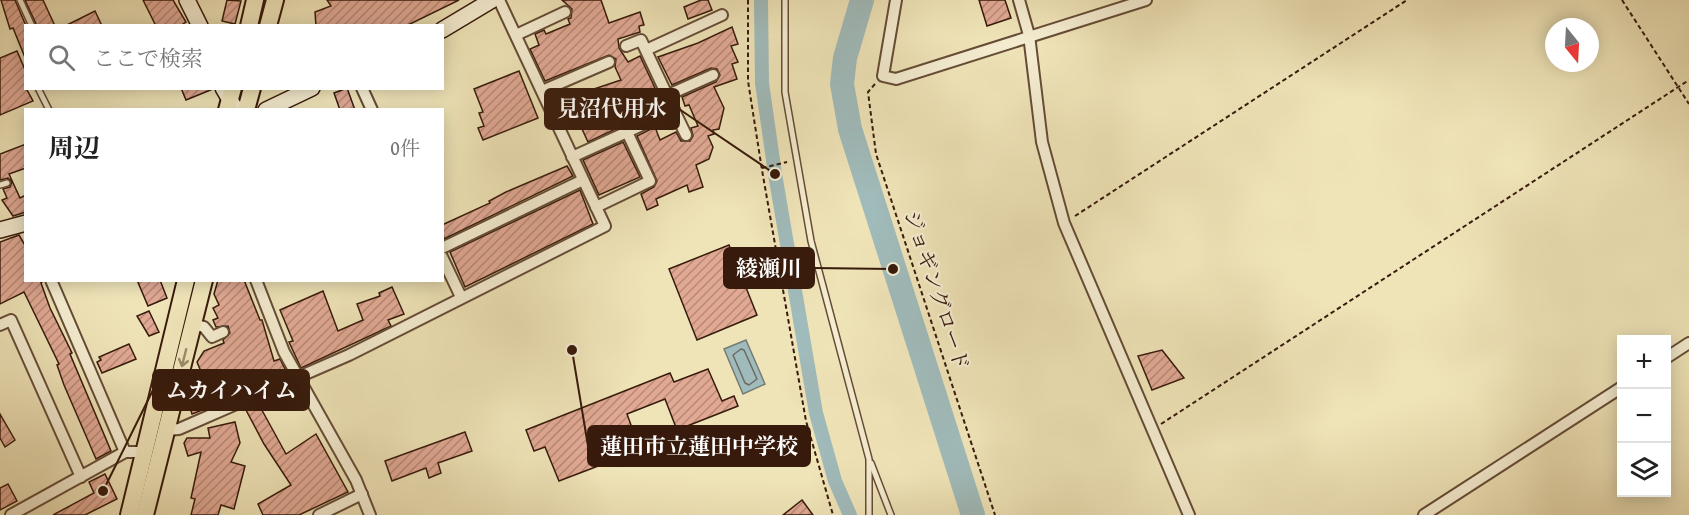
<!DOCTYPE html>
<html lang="ja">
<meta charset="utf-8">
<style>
body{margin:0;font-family:"Gentium Book Plus","Noto Serif JP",serif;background:#f2f2f2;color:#222}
.controls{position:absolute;right:18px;bottom:18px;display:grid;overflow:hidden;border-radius:0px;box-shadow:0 3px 15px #0003}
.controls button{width:54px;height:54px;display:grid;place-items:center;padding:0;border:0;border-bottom:2px solid #e0e0e0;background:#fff;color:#222;font:30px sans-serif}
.compass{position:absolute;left:1545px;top:18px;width:54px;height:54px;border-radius:50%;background:#fff;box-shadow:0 3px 15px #0003;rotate:162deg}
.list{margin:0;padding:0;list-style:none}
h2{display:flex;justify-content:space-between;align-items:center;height:78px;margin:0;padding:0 24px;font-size:26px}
h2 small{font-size:20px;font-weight:400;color:#767676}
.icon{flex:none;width:33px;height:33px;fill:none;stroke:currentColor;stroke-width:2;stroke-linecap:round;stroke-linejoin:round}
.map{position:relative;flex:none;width:1689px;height:515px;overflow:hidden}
.search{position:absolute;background:#fff;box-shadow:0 3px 15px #0003;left:24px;top:24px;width:420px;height:66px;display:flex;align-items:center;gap:15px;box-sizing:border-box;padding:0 21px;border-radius:0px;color:#767676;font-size:22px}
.panel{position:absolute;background:#fff;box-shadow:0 3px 15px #0003;left:24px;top:108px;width:420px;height:174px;border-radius:0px}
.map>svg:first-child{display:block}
</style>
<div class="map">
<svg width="1689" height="515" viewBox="0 0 1689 515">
<defs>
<pattern id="building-hatch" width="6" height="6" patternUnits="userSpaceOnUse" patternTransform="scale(1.5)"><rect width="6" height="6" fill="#e1a994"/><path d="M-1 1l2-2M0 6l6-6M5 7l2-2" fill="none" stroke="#b78977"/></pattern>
</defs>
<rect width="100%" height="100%" fill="#efe4b8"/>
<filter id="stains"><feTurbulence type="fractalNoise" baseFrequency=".00333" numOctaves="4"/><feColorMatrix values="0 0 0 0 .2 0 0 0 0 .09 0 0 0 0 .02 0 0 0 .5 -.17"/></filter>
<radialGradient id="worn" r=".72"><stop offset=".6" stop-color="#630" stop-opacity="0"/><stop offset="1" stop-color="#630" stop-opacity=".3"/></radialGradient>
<!-- water -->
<polygon fill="#a0bbbb" stroke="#767b75" stroke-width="1.5" points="746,340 765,384 743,394 724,349"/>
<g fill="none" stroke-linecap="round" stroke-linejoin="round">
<!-- shore -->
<polygon stroke="#6c6a63" stroke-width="1.5" points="741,349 744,350 757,379 749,385 745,383 733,355"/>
<!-- canal -->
<polyline stroke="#a0bbbb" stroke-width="14" points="761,0 762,83 775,174 816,413 835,481 850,515"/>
<!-- river -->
<polyline stroke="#a0bbbb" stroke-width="24" points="862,0 845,58 842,84 850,129 973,515"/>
</g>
<!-- building -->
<g fill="url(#building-hatch)" stroke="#371a0b" stroke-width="1.5">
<polygon points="1,0 15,0 26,26 26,60 13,28 10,29"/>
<polygon points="25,0 43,0 55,26 37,26"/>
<polygon points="143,0 173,0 186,22 180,26 156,26"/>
<polygon points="227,0 241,1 235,24 222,21"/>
<polygon points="327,0 459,0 406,26 316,26 315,12 331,6"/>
<polygon points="562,0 601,0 609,23 640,12 644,25 639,26 640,32 618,39 619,48 628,62 640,56 655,88 649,90 658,109 588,142 576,116 564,120 555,102 621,80 615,67 616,59 609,55 545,81 530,49 539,45 535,34 544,30 546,34 570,24 568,19 571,18 572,9"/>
<polygon points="701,0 708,0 712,10 688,19 684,7"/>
<polygon points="979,0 1005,0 1011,18 987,26"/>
<polygon points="95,11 102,26 65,26"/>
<polygon points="732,27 738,44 731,46 738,62 732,64 737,79 714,87 724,108 719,129 713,130 714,134 708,136 713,147 709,159 696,165 703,187 689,192 687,185 656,199 658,205 647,210 641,194 654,187 657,181 637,136 655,127 660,140 676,132 681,141 690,141 693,136 691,128 698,126 689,105 685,106 682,97 716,82 720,75 717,69 711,68 672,85 658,57 698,43"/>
<polygon points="17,51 26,72 26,88 33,101 0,115 0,58"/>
<polygon points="519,71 538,118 483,140 478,128 484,126 479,113 483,112 474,89"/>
<polygon points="181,88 213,88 213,89 186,100"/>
<polygon points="347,88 355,110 340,110 334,93"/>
<polygon points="623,142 640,177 599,195 583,160"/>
<polygon points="26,144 26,168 9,174 20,198 26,195 26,212 13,216 2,200 7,198 3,189 10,187 12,182 8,178 0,180 0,154"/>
<polygon points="567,166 573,176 444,239 442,225 490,203 489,201 506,192"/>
<polygon points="580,190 593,224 465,287 450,252"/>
<polygon points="19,235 26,247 26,280 44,280 41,283 50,308 72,353 70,354 111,451 96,459 64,385 57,365 59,364 24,292 0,304 0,242"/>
<polygon points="729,245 757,315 697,340 669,269"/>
<polygon points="137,280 160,280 167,298 148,306"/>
<polygon points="218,280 244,280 260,320 262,320 274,361 280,359 287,373 256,387 251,376 230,383 225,374 223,375 226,384 223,385 225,391 212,397 197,362 204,351 224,343 223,340 230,333 228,326 216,327 213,320 218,318 213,308 219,305 214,294"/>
<polygon points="392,287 404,314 388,320 391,326 301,368 289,342 293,341 280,310 323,291 338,331 363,320 357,304 380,296 379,293"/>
<polygon points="149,311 159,332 149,336 137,316"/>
<polygon points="129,344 136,359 102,373 97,362 101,360 99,357"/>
<polygon points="1162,350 1184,378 1152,390 1138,356"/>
<polygon points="708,369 722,401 734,396 738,406 677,430 665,399 627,414 640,450 559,481 545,447 534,451 526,430 670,373 674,382"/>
<polygon points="205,395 210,407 192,414 188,401"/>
<polygon points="258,403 286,454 316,434 348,492 299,515 263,515 258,504 291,485 264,444 246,410"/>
<polygon points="0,414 15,440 5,447 0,438"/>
<polygon points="235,422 240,443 231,462 245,466 234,509 221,505 218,515 191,515 195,499 191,498 201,452 188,456 184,443 187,438 210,438 208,428"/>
<polygon points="465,432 472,451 438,463 441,473 429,478 426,468 392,481 385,461"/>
<polygon points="105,474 117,499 85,515 53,515 94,493 89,482"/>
<polygon points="8,484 17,501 0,510 0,488"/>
<polygon points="802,500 813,515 783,515"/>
</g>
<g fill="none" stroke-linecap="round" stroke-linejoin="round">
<defs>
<g id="lane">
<polyline points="20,0 32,26"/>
<polyline points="785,0 785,92 811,241 869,459 869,515"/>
<polyline points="38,88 49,110"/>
<polyline points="0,185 7,183"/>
<polyline points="871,463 891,515"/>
</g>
<g id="street">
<polyline points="896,0 883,76 896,79 1146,0"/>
<polyline points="1019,0 1029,35 1042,142 1064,223 1189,515"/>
<polyline points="516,35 565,12"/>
<polyline points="626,46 641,40 674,110 627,132"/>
<polyline points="646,50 722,15"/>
<polyline points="362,88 372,110"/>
<polyline points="542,91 609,62"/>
<polyline points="668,95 713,75"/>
<polyline points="674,110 686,135"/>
<polyline points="572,157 627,132 650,181 596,207"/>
<polyline points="442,248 583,180"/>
<polyline points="442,257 461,297"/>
<polyline points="51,280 125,452"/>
<polyline points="256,280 284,352 356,480 370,515"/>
<polyline points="193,324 204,327 212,337 223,332"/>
<polyline points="0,325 11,320 81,477"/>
<polyline points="1666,358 1689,343"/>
<polyline points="166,430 179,429 349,355 605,226 499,0"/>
<polyline points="11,515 125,452 144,452"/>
<polyline points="319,515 362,494"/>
<polyline points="1424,515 1622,387"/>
</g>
<g id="secondary">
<polyline points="187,0 200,26"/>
<polyline points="442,30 492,0"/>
<polyline points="223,88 236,110"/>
<polyline points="266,110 312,88"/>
<polyline points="0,230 26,223"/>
</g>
<g id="primary">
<polyline points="249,26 255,0"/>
<polyline points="268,26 275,0"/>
<polyline points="227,110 233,88"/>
<polyline points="246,110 252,88"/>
<polyline points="129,515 186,280"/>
<polyline points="145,515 204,280"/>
</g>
</defs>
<!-- lane casing -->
<use href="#lane" stroke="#654c36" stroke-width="8"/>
<!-- street casing -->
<use href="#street" stroke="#654c36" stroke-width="14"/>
<!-- secondary casing -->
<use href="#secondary" stroke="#371a0b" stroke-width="18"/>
<!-- primary casing -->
<use href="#primary" stroke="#371a0b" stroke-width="20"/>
<!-- path -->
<g stroke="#371a0b" stroke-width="2" stroke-dasharray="4.5 3" stroke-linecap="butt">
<polyline points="748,0 748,81 762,170 806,421 833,515"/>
<polyline points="1622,0 1689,104"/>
<polyline points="875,84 868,92 876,154 995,515"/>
<polyline points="762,168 787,162"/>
<polyline points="1075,216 1407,0"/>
<polyline points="1161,424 1689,80"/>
</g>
<!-- lane -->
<use href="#lane" stroke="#f5edd1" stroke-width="5"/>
<!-- street -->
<use href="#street" stroke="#f5edd1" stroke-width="10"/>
<!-- secondary -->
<use href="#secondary" stroke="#f5edd1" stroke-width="15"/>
<!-- primary -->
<use href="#primary" stroke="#efe4b8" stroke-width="16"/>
</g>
<!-- one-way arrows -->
<defs><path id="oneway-shaft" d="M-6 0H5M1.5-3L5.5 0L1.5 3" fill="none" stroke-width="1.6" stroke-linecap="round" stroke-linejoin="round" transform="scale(1.5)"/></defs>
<use stroke="#9c896a" href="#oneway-shaft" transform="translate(184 358) rotate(104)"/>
<g text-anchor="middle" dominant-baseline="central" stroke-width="4.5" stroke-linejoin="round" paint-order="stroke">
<!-- street labels -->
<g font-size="21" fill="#371a0b" stroke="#f5edd1">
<text transform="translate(937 290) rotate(72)">ジョギングロード</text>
</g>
</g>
<!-- callouts -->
<path fill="none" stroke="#371a0b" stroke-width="2" d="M775 174L679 109M893 269L814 268M103 491L153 390M572 350L588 446"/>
<g fill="#371a0b" stroke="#f5edd1" stroke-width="2">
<circle cx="775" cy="174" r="6"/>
<circle cx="893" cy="269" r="6"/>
<circle cx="103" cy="491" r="6"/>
<circle cx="572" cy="350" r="6"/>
</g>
<g fill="#371a0b" stroke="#371a0b" stroke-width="2">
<rect x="545" y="89" width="134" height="40" rx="6"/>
<rect x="724" y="248" width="90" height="40" rx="6"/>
<rect x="153" y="370" width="156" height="40" rx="6"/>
<rect x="588" y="426" width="222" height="40" rx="6"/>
</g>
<g font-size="22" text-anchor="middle" font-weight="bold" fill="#fff">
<text x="612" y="116">見沼代用水</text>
<text x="769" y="276">綾瀬川</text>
<text x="231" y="398">ムカイハイム</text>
<text x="699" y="454">蓮田市立蓮田中学校</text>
</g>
<rect width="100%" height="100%" filter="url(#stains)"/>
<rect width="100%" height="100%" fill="url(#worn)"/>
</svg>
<div class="controls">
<button>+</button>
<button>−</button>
<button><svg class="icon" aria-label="layers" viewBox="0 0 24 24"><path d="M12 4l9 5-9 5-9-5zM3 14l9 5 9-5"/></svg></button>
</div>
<svg class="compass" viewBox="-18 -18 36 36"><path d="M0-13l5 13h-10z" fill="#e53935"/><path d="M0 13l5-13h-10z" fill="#767676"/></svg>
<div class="search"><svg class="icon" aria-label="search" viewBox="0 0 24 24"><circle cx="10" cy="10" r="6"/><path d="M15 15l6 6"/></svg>ここで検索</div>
<section class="panel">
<h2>周辺<small>0件</small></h2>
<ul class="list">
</ul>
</section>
</div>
